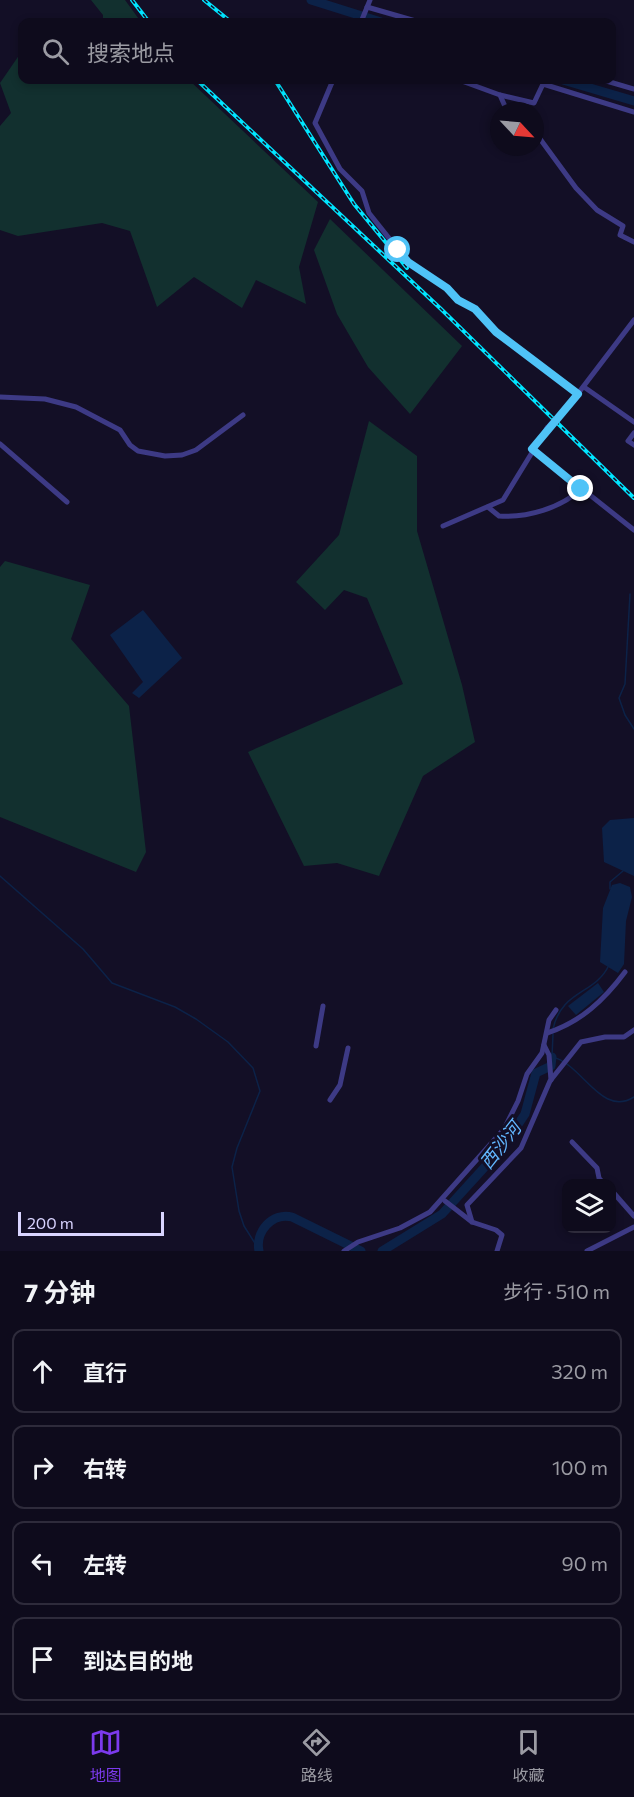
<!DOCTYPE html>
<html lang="zh">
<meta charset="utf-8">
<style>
body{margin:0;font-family:Commissioner,"Noto Sans SC",sans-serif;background:#171425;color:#f1f3f6}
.controls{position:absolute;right:18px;bottom:18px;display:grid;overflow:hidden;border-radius:12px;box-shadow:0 3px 9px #0003}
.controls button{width:54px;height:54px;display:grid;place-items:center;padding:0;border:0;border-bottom:2px solid #2e2b3b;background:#0e0b1c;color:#f1f3f6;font:30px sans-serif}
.compass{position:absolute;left:490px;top:102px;width:54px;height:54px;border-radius:50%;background:#0e0b1c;box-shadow:0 3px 9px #0003;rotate:116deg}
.scale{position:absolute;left:18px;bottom:15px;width:146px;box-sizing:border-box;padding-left:6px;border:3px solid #d9d4ff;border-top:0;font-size:16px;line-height:21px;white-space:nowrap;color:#d9d4ff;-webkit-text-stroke:4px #130f26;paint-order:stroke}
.stop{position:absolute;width:18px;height:18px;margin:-14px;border:4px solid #4fc3f7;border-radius:50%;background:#fff}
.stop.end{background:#4fc3f7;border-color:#fff;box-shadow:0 2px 6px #0008}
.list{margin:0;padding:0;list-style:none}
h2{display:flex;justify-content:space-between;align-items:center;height:78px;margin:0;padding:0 24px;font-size:26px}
h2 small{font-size:20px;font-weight:400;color:#9b9ba3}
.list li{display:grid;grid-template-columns:39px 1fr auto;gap:18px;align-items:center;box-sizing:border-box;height:84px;margin:0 12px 12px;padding:0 12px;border:2px solid #2e2b3b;border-radius:12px}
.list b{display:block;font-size:22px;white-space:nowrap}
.list em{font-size:20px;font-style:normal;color:#9b9ba3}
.icon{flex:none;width:33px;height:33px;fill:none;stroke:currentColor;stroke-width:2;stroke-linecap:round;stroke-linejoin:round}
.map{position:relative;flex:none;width:634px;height:1251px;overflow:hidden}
.search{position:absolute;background:#0e0b1c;box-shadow:0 3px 9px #0003;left:18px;right:18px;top:18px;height:66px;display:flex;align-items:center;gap:15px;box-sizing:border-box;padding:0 21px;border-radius:12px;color:#9b9ba3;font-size:22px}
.sheet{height:462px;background:#0e0b1c}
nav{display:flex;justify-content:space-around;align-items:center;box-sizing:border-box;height:84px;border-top:2px solid #2e2b3b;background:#0e0b1c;font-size:16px;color:#9b9ba3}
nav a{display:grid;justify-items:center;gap:3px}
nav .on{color:#7c3aed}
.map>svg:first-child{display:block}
</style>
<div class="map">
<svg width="634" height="1251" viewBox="0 0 634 1251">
<rect width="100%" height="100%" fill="#130f26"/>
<!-- green -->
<g fill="#12302f">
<polygon points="91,0 125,0 141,22 103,22 103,15"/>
<polygon points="22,51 22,80 189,80 318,202 299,267 306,304 256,280 242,308 194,277 157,307 130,231 102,223 18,236 0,230 0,126 11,113 0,83"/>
<polygon points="330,219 462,346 410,414 368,367 337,314 314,250"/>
<polygon points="369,421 417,456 417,531 462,685 475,742 423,776 379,876 337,863 304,866 248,752 403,684 367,598 344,590 325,610 296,582 339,535"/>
<polygon points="5,561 90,585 71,639 129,706 146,852 136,872 0,817 0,567"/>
</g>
<!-- water -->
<g fill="#0c2248">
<polygon points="143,610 182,658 139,698 132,693 143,682 110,635"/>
<polygon points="634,818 634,876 604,862 602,828 610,820"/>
<polygon points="620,883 630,887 632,897 626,921 624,964 618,973 600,962 603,908 612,885"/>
<polygon points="598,983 604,992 576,1015 568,1006"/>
</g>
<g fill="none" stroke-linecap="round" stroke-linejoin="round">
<!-- stream -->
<g stroke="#0c2248" stroke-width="1.5">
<polyline points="630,594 625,684 619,698 625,715 634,729"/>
<polyline points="0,876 83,949 112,983 175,1007 196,1019 228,1042 253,1068 260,1091 237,1148 232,1167 239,1211 244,1226 258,1248"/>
<polyline points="610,889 610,882 623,871"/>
<path d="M553 1029C562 989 595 995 609 965"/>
<path d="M553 1034 552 1057C582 1063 601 1118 634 1097"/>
</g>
<!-- river -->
<g stroke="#0c2248" stroke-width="9">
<polyline points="311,0 381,22"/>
<polyline points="563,80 634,101"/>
<path d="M259 1251C255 1232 272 1212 292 1217L361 1251"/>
<polyline points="382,1251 442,1214 503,1147 525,1114 536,1073 551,1066 552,1057"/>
</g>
<!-- minor -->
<g stroke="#3d3a85" stroke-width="5">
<polyline points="367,7 419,22"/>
<polyline points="361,22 370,0"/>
<polyline points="333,80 315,123 340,169 362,191 369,213 408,262 447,288 458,300 475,309 496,332 578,394"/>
<polyline points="459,80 500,95 534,103 543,84 634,112"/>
<polyline points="603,80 634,89"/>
<polyline points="500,95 507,111"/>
<polyline points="535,132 576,188 597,210 623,226 620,235 634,242"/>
<polyline points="584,387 634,422"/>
<polyline points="0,397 45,399 76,407 120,430 130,445 138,451 165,456 182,455 196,450 243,415"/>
<polyline points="570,404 634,320"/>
<polyline points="634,433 628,441 634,445"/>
<polyline points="0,444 67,502"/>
<polyline points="532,449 634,530"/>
<path d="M488 507 499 516C527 518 561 508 581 489"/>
<polyline points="443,526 503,500 547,428"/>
<path d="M547 1033C581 1022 604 1000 625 972"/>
<polyline points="544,1045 549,1055 551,1080"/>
<polyline points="316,1046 323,1006"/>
<polyline points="330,1100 340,1085 348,1048"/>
<polyline points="572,1142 597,1168 599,1178 604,1184"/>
<polyline points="612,1191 634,1216"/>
<polyline points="445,1201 472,1222 496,1230 502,1235 497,1251"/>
<polyline points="472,1222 467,1205 521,1148 550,1081 581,1042 605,1037 624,1037 634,1030"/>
<polyline points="344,1251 358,1242 400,1228 430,1212 504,1129 518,1101 527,1074 542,1053 549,1020 556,1010"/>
<polyline points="587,1251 634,1227"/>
</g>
<defs>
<g id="rail">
<polyline points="132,0 149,22"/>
<polyline points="204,0 231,22"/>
<polyline points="197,80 441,309 634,498"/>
<polyline points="275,80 354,204 407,268"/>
</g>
</defs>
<!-- rail casing -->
<use href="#rail" stroke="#00e5ff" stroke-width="4"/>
<!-- rail -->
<use href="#rail" stroke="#130f26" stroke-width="1.5" stroke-dasharray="4.5" stroke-linecap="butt"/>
<!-- minor-bridge -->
<polyline stroke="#3d3a85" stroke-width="5" points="547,428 570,404"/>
</g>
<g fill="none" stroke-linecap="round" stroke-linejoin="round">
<!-- route -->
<polyline stroke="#4fc3f7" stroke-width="8" points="398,250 408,262 447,288 458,300 475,309 496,332 578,394 532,449 581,489"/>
</g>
<g text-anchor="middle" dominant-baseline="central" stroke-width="6" stroke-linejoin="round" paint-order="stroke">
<!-- water labels -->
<g font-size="18" font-style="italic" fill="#62b6ff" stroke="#130f26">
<text transform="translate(500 1145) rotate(-52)">西沙河</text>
</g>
</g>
</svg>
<div class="controls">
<button><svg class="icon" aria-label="layers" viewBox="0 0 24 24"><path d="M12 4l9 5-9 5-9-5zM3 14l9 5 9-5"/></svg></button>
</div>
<svg class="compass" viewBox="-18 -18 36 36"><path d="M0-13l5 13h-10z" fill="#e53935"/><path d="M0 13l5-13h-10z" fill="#9b9ba3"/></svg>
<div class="scale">200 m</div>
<div class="stop" style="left:398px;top:250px"></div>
<div class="stop end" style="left:581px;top:489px"></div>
<div class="search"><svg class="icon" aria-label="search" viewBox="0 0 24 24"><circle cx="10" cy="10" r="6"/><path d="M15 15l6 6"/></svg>搜索地点</div>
</div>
<section class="sheet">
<h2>7 分钟<small>步行 · 510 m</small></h2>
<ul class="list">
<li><svg class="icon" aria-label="ahead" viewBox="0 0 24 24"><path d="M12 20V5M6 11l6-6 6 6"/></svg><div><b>直行</b></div><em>320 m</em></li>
<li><svg class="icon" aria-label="right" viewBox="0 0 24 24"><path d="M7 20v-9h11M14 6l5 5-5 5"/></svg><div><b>右转</b></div><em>100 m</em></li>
<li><svg class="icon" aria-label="left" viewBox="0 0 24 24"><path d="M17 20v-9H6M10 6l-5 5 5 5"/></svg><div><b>左转</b></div><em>90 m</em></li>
<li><svg class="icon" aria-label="arrive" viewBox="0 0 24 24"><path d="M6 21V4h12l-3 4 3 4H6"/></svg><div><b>到达目的地</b></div></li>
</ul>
</section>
<nav>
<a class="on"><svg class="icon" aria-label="map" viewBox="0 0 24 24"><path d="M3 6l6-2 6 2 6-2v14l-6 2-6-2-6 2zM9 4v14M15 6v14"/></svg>地图</a>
<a><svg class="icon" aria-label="directions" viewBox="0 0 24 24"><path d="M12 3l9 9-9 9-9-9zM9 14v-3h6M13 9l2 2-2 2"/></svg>路线</a>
<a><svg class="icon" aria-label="saved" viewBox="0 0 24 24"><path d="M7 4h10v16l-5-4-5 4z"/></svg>收藏</a>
</nav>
